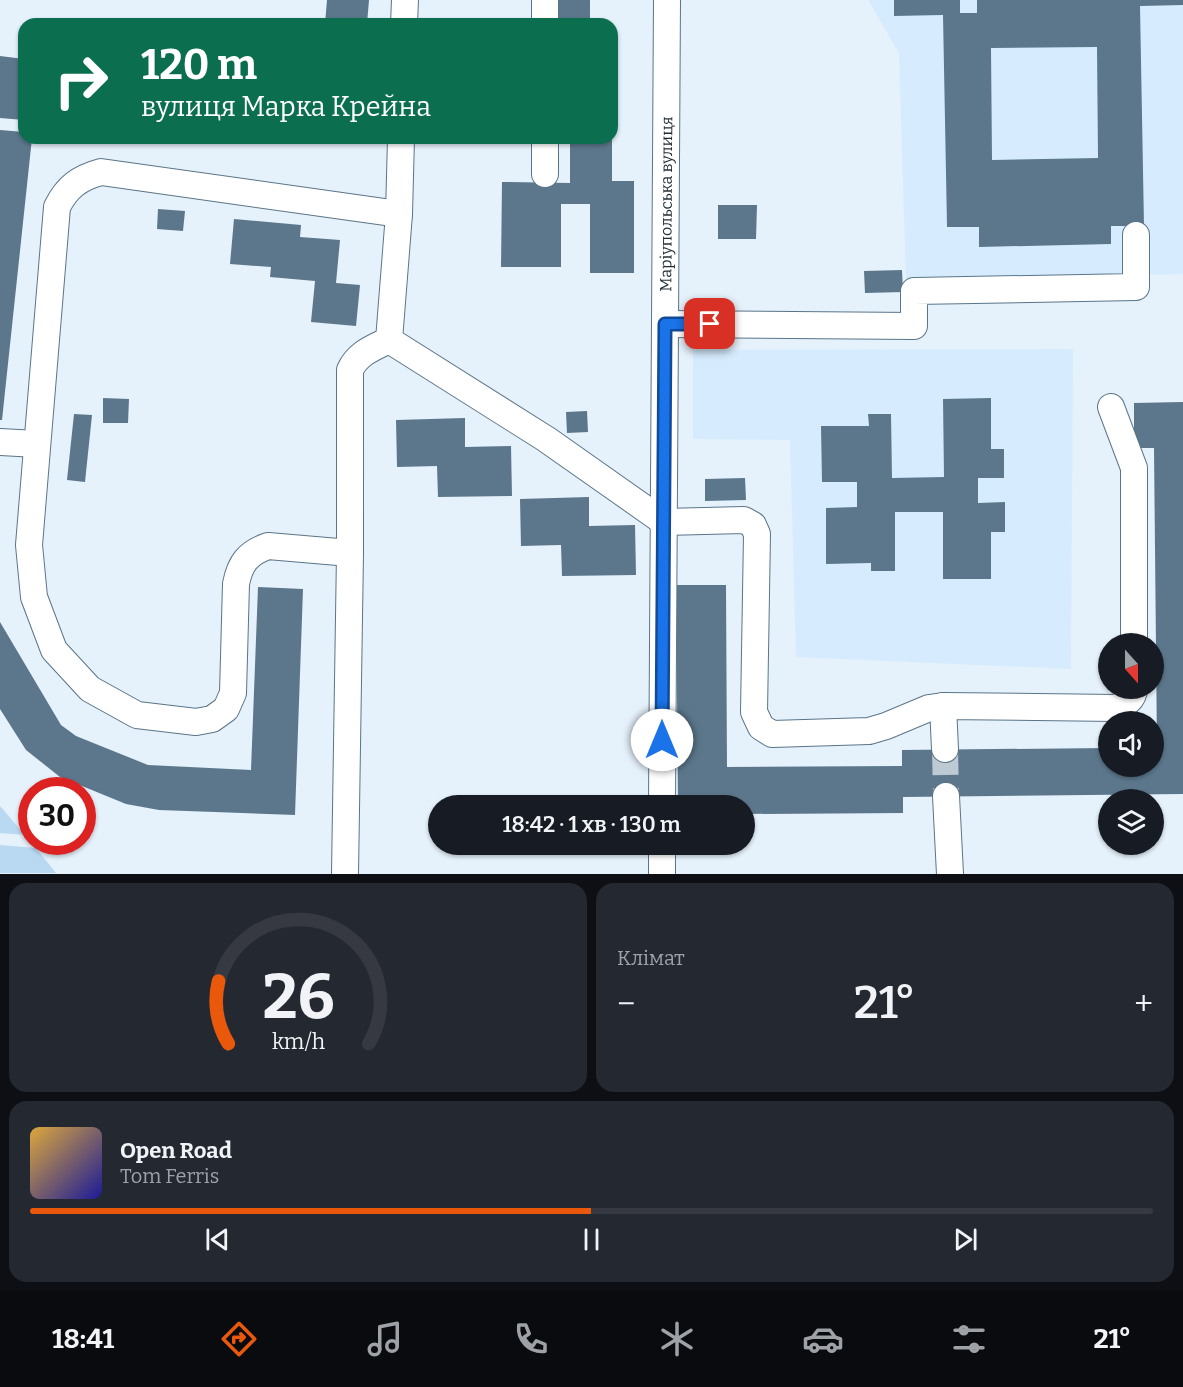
<!DOCTYPE html>
<html lang="uk">
<meta charset="utf-8">
<style>
body{margin:0;font-family:Bitter,serif;background:#242831;color:#f1f3f6;height:100vh;display:flex;flex-direction:column;font-size:22px;white-space:nowrap}
*{box-sizing:border-box;margin:0}
p{font-size:20px;color:#9ea1a6}
.icon{flex:none;width:33px;height:33px;fill:none;stroke:currentColor;stroke-width:2;stroke-linecap:round;stroke-linejoin:round}
.map{position:relative;height:874px;overflow:hidden}
.details{display:flex;flex-direction:column;gap:9px;padding:9px;background:#0d0f14;flex:1}
.details>*{flex:none}
.hud{position:absolute;left:18px;top:18px;width:600px;height:126px;border-radius:18px;box-shadow:0 2px 4px #0004;background:#0b6e4f;color:#fff;overflow:hidden}
.needle{width:39px;rotate:159deg}
.fabs{position:absolute;left:1098px;top:633px;display:grid;gap:12px}
.fabs a{display:grid;place-items:center;width:66px;height:66px;border-radius:50%;background:#171b24;box-shadow:0 2px 4px #0004;font-size:30px}
.speed{position:absolute;left:18px;top:777px;display:flex;gap:12px;font-size:30px;font-weight:700;text-align:center}
.speed>*{display:grid;place-content:center;width:78px;height:78px;border-radius:50%;background:#171b24;box-shadow:0 2px 4px #0004;line-height:1}
.speed .limit{border:9px solid #d22;background:#fff;color:#111}
.pin{position:absolute;display:grid;place-items:center;width:51px;height:51px;color:#fff;margin:-26px;border-radius:12px;box-shadow:0 3px 9px #0006}
.me{position:absolute;width:66px;margin:-33px;rotate:0deg;stroke-linejoin:round;filter:drop-shadow(0 0 4px #0008)}
.turn{display:flex;align-items:center;gap:21px;height:126px;padding:0 24px;font-size:27px}
.turn .icon{width:78px;height:78px;stroke-width:2.5}
.turn b{display:block;font-size:42px;line-height:51px}
.big{font-size:45px;font-weight:600;line-height:1.1}
.details .widget{flex:1;display:flex;flex-direction:column;justify-content:center;gap:9px;min-width:0;padding:0 21px;border-radius:18px;background:#242831}
.details .dial{align-items:center;gap:0}
.dial svg{height:156px;overflow:visible;fill:none;stroke:#363941;stroke-width:7;stroke-linecap:round;text-anchor:middle}
.dial text{fill:#f1f3f6;stroke:none}
.song{display:flex;align-items:center;gap:18px}
.cover{width:72px;height:72px;border-radius:9px;background:linear-gradient(135deg,hsl(40 70% 55%),hsl(240 70% 35%))}
.played{height:6px;border-radius:3px;background:linear-gradient(90deg,#ea580c 50%,#363941 50%)}
.keys{display:flex;justify-content:space-around;direction:ltr}
.heat{display:flex;justify-content:space-between;align-items:center;font-size:33px;direction:ltr}
.details .tiles{flex:1;display:grid;gap:9px;grid-template-columns:1fr 1fr}
.widget:last-child{grid-column:span 2}
.trip{position:absolute;left:428px;top:795px;width:327px;height:60px;border-radius:30px;background:#171b24;box-shadow:0 2px 4px #0004;font-weight:600;line-height:60px;text-align:center}
.dock{display:flex;height:96px;justify-content:space-around;align-items:center;background:#090b0e;color:#9ea1a6}
.dock .icon{width:42px;height:42px}
.dock .on{color:#ea580c}
.dock b{font-size:27px;color:#f1f3f6}
.map>svg:first-child{display:block}
.built{fill:#d6ecfe}
.green{fill:#b9d9f3}
.building{fill:#5c778c;fill-rule:evenodd}
.lines{fill:none;stroke-linecap:round;stroke-linejoin:round}
.minor-tunnel{stroke:#bdc9d3;stroke-width:26;stroke-dasharray:26 13;stroke-linecap:butt}
.minor-casing{stroke:#5a7589;stroke-width:28}
.minor{stroke:#fff;stroke-width:26}
.route-casing{stroke:#114b97;stroke-width:15}
.route{stroke:#1a73e8;stroke-width:10}
.labels{text-anchor:middle;stroke-width:4.5;stroke-linejoin:round;paint-order:stroke}
.street-label{font-size:16px;fill:#1e2932;stroke:#fff}
</style>
<div class="map">
<svg width="1183" height="874" viewBox="0 0 1183 874">
<rect width="100%" height="100%" fill="#e5f1fb"/>
<!-- built -->
<g class="built">
<path d="M868,0H1183V274L906,281L899,53Z"/>
<path d="M1073,349L1071,669L796,657L790,440L693,439V350Z"/>
</g>
<!-- green -->
<g class="green">
<path d="M0,806L25,835L0,833Z"/>
<path d="M0,845L36,848L56,873H0Z"/>
</g>
<!-- building -->
<g class="building">
<path d="M327,0H369L367,24H325Z"/>
<rect x="548" y="0" width="42" height="24"/>
<path d="M894,0H960V13H977V0H1183V5L1140,6L1144,226H1111V244L979,247V227H947L943,15L894,16ZM1097,47L1098,158L992,160L991,48Z"/>
<path d="M77,20L105,22V24H77Z"/>
<path d="M0,56L24,59V120L0,118Z"/>
<path d="M0,130L24,132V138H32L2,420H0Z"/>
<path d="M570,138H612V181H634V273H590V204H561V267H501L502,182L570,183Z"/>
<path d="M718,205H757L756,239H718Z"/>
<path d="M158,209L185,211L183,231L157,229Z"/>
<path d="M234,219L301,225L300,237L340,240L336,283L360,285L356,326L311,322L315,281L270,277L271,267L230,264Z"/>
<path d="M902,270L903,292L865,293L864,271Z"/>
<path d="M103,398L129,399L128,423H103Z"/>
<path d="M991,398V449H1004V478H978V503L1005,502V532H991V579H943V512H895V571H871V563L826,564V508L857,507V482H822L821,426H869L868,414H891L892,478L944,477L943,399Z"/>
<path d="M1183,402V794L903,797V813L744,814V806H678L676,585H726L727,767L902,766V750L1108,748V766H1154V748H1157L1154,448H1134V403Z"/>
<path d="M587,411L588,432L567,433L566,412Z"/>
<path d="M74,414L92,415L85,482L67,480Z"/>
<path d="M465,418V447L511,446L512,496L438,497L437,466L397,467L396,420Z"/>
<path d="M745,478L746,500L705,501V479Z"/>
<path d="M589,497V526L635,525L636,575L562,576L561,545L521,546L520,499Z"/>
<path d="M258,587L303,589L295,815L159,810L126,804L60,777L26,750L0,709V622L61,725L76,736L148,765L251,770Z"/>
</g>
<g class="lines">
<!-- minor-tunnel -->
<path class="minor-tunnel" d="M945,749L946,796"/>
<defs>
<g id="minor">
<path d="M545,0V24"/>
<path d="M404,24L405,0"/>
<path d="M545,138V174"/>
<path d="M665,324L914,326V291L1136,287V235"/>
<path d="M389,340L546,439L664,522L744,520L753,525L757,534L754,712L761,727L772,734L869,731L886,726L929,708L943,706L1116,708C1125,704 1134,700 1134,688"/>
<path d="M1111,407L1134,468V644"/>
<path d="M0,442L37,444"/>
<path d="M350,553L268,546C248,553 240,563 236,584L233,693L226,709L212,719L196,722L137,715L90,689L54,650L34,597L29,545L57,207C67,187 79,178 101,172L399,214"/>
<path d="M943,706L945,749"/>
<path d="M946,796L950,874"/>
<path id="s1" d="M662,806L667,0"/>
<path d="M345,874L350,553V370C358,353 373,348 389,340L399,214L401,138"/>
<path d="M662,874V844"/>
</g>
</defs>
<!-- minor casing -->
<use href="#minor" class="minor-casing"/>
<!-- minor -->
<use href="#minor" class="minor"/>
</g>
<g class="lines">
<defs>
<path id="route" d="M662,740L665,324H710"/>
</defs>
<!-- route casing -->
<use href="#route" class="route-casing"/>
<!-- route -->
<use href="#route" class="route"/>
</g>
<g class="labels">
<!-- street labels -->
<g class="street-label">
<text dy="6" stroke="none"><textPath href="#s1" startOffset="602">Маріупольська вулиця</textPath></text>
</g>
</g>
</svg>
<div class="fabs">
<a><svg class="needle" viewBox="-14 -14 28 28"><path d="M0-13l5 13h-10z" fill="#e53935"/><path d="M0 13l5-13h-10z" fill="#9ea1a6"/></svg></a>
<a><svg class="icon" aria-label="sound" viewBox="0 0 24 24"><path d="M4 9h4l5-4v14l-5-4H4zM17 9q2 3 0 6"/></svg></a>
<a><svg class="icon" aria-label="layers" viewBox="0 0 24 24"><path d="M12 4l9 5-9 5-9-5zM3 14l9 5 9-5"/></svg></a>
</div>
<div class="speed"><div class="limit">30</div></div>
<div class="pin" style="left:710px;top:324px;background:#d93025"><svg class="icon" aria-label="arrive" viewBox="0 0 24 24"><path d="M6 21V4h12l-3 4 3 4H6"/></svg></div>
<svg class="me" style="left:662px;top:740px" viewBox="-20 -20 40 40"><circle r="19" fill="#fff"/><path d="M0-13L10 11 0 6-10 11z" fill="#1a73e8"/></svg>
<div class="trip">18:42 · 1 хв · 130 m</div>
<div class="hud">
<div class="turn"><svg class="icon" aria-label="right" viewBox="0 0 24 24"><path d="M7 20v-9h11M14 6l5 5-5 5"/></svg><div><b>120 m</b>вулиця Марка Крейна</div></div>
</div>
</div>
<section class="details">
<div class="tiles">
<div class="widget dial"><svg viewBox="0 0 100 80">
<path d="M14 69A42 42 0 1 1 86 69"/>
<path d="M14 69A42 42 0 0 1 9 37" stroke="#ea580c"/>
<text x="50" y="56" font-size="32" font-weight="700">26</text>
<text x="50" y="72" font-size="11">km/h</text>
</svg></div>
<div class="widget"><p>Клімат</p>
<div class="heat"><a>−</a><b class="big">21°</b><a>+</a></div>
</div>
<div class="widget">
<div class="song"><i class="cover"></i><div><b>Open Road</b><p>Tom Ferris</p></div></div>
<div class="played"></div>
<div class="keys"><svg class="icon" aria-label="previous" viewBox="0 0 24 24"><path d="M18 5L8 12l10 7zM5 5v14"/></svg><svg class="icon" aria-label="pause" viewBox="0 0 24 24"><path d="M8 5v14M16 5v14"/></svg><svg class="icon" aria-label="next" viewBox="0 0 24 24"><path d="M6 5l10 7-10 7zM19 5v14"/></svg></div>
</div>
</div>
</section>
<nav class="dock">
<b>18:41</b>
<svg class="icon on" aria-label="directions" viewBox="0 0 24 24"><path d="M12 3l9 9-9 9-9-9zM9 14v-3h6M13 9l2 2-2 2"/></svg>
<svg class="icon" aria-label="music" viewBox="0 0 24 24"><path d="M9 18V5l10-2v13"/><circle cx="6" cy="18" r="3"/><circle cx="16" cy="16" r="3"/></svg>
<svg class="icon" aria-label="phone" viewBox="0 0 24 24"><path d="M5 4h4l2 5-3 2q2 4 5 5l2-3 5 2v4C11 20 4 13 5 4z"/></svg>
<svg class="icon" aria-label="climate" viewBox="0 0 24 24"><path d="M12 3v18M4 7l16 10M4 17L20 7"/></svg>
<svg class="icon" aria-label="car" viewBox="0 0 24 24"><path d="M5 17H2v-5l4-1 3-4h7l3 4 3 1v5h-3M9 17h6M6 11h13"/><circle cx="7" cy="17" r="2"/><circle cx="17" cy="17" r="2"/></svg>
<svg class="icon" aria-label="filters" viewBox="0 0 24 24"><path d="M4 7h16M4 17h16"/><circle cx="9" cy="7" r="2"/><circle cx="15" cy="17" r="2"/></svg>
<b>21°</b>
</nav>
